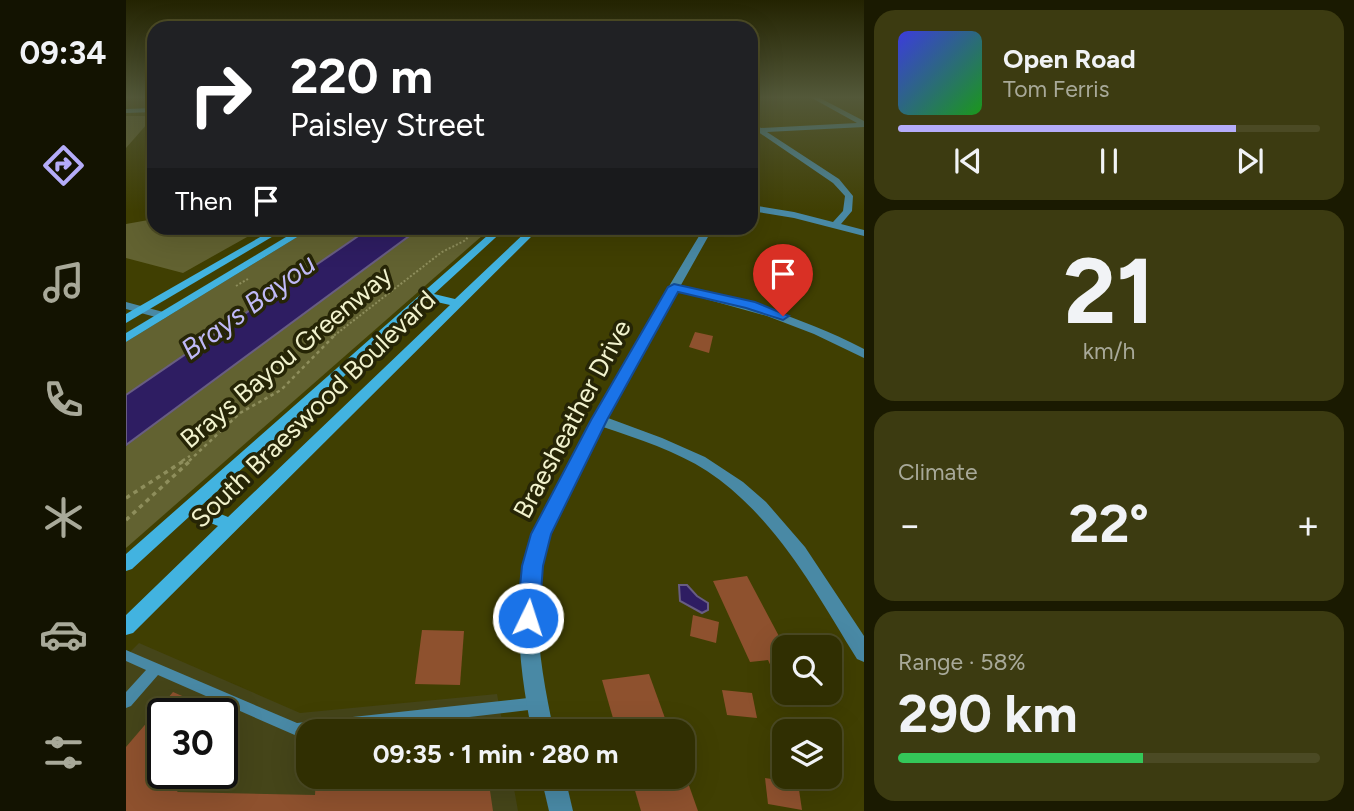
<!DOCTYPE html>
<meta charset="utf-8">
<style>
body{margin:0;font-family:Figtree,sans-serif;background:#3c3b11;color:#f1f3f6;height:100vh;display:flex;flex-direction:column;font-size:26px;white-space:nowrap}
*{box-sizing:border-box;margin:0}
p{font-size:23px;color:#a8a999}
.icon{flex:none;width:38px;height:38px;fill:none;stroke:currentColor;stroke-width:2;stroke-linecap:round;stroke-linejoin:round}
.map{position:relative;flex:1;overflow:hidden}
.details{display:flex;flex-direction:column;gap:10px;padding:10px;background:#1a1a01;width:490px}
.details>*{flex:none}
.banner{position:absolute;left:21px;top:21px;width:611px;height:214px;border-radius:21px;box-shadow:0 7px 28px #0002,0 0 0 2px #4b4a24;background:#202124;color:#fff;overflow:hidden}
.controls{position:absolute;left:646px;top:635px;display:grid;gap:14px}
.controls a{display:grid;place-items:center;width:70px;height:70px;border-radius:14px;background:#302f02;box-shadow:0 7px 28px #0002,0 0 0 2px #4b4a24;font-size:35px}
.speed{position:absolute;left:21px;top:698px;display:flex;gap:14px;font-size:35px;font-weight:700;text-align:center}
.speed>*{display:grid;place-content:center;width:91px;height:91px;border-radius:50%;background:#302f02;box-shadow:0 7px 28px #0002,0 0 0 2px #4b4a24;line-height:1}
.speed .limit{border:4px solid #111;border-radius:10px;background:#fff;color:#111}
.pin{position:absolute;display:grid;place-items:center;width:60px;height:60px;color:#fff;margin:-72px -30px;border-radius:50% 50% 50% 0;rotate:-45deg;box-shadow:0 0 7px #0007}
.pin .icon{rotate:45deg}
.me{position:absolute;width:77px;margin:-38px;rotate:4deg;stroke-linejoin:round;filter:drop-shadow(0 0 5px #0008)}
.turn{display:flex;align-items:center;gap:24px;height:147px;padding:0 28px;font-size:32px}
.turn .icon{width:91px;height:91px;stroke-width:2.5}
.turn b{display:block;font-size:49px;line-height:60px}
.then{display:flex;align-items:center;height:66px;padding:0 28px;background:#0003;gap:14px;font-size:26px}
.big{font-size:52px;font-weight:700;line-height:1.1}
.details .tile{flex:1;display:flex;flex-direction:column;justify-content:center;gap:10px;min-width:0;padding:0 24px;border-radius:21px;background:#3c3b11}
.details .dial{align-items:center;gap:0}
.dial b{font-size:91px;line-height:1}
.song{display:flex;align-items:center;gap:21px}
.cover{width:84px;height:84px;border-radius:10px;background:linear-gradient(135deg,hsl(240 70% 55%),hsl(120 70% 35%))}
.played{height:7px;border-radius:4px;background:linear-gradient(90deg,#b4acf9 80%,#4b4a24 80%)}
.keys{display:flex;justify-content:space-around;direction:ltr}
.heat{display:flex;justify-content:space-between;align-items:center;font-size:38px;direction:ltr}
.charge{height:10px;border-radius:5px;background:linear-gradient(90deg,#34c759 58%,#4b4a24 0)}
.trip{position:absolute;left:170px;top:719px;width:399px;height:70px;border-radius:21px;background:#302f02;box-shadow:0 7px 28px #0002,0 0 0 2px #4b4a24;font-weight:700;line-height:70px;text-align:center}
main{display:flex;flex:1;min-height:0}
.tabs{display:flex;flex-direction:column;width:126px;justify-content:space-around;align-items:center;background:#131301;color:#a8a999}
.tabs .icon{width:49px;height:49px}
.tabs .current{color:#b4acf9}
.tabs b{font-size:32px;color:#f1f3f6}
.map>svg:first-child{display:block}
.built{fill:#454519;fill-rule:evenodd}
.green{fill:#626231}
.water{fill:#2e1d62;stroke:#685d82;stroke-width:2}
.building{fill:#8e512e}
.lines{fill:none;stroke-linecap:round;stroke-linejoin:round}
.path-far2{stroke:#8e8e5c;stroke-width:2;stroke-dasharray:2 2;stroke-linecap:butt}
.path-far1{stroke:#8e8e5c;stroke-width:2.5;stroke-dasharray:3.5 3.5;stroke-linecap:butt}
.path{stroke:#8e8e5c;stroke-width:3.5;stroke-dasharray:4.5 4.5;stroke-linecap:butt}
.service{fill:#4989a5;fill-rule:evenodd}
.minor{fill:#4989a5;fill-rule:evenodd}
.secondary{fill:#42b3e0;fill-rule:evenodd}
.route{fill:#1a73e8;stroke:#114b97;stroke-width:2}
.labels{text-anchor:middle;stroke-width:7;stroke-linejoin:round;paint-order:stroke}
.street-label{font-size:26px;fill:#f1f2cd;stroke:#262506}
.water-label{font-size:28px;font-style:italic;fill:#bfb9f7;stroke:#262506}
</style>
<main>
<nav class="tabs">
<b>09:34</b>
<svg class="icon current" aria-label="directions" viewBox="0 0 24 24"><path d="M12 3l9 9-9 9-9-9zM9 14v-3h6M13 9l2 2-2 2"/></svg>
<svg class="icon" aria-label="music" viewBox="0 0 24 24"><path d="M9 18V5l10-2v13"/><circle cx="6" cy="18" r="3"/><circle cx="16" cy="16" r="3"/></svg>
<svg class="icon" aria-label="phone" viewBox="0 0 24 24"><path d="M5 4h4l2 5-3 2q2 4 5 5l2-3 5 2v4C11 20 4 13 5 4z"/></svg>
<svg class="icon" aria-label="climate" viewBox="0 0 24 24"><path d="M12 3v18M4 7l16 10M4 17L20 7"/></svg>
<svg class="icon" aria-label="car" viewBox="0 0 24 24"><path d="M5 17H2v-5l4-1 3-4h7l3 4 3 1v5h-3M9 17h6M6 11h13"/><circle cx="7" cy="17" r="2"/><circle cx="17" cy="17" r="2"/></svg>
<svg class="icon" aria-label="filters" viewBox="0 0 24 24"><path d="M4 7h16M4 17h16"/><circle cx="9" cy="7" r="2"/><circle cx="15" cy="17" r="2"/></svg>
</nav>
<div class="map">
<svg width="738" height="811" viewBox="0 0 738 811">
<rect width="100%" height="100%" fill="#403f02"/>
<!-- built -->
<path class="built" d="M13,643L174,713L371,694L378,731L182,732V777H386L392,811H0V656ZM37,714H96V774H37Z"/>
<!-- green -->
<g class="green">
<path d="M0,116H28L0,148Z"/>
<path d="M28,219V228H137L57,273L0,258V224Z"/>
<path d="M186,228H365L0,548V342Z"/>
</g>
<!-- water -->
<g class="water">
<path d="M244,228H294L0,445V395Z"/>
<path d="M553,585H561L571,596L582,603V610L576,613L554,601Z"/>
</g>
<!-- building -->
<g class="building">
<path d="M569,332L587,336L583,353L563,347Z"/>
<path d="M621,576L655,640H658V695L642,660L624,662L587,581Z"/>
<path d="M567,615L593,622L590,643L564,636Z"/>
<path d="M296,630L338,631L334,685L289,684Z"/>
<path d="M523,674L544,732H491L476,680Z"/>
<path d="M596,690L626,693L631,718L601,715Z"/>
<path d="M47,692L98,714H37V774H64L51,792L189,795L190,777H362L367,811H0V747Z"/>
<path d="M505,777H560L572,811H515Z"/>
<path d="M639,778L672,783L676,810L642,804Z"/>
</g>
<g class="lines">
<!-- path-far2 -->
<g class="path-far2">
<path d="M191,233L203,228"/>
<path d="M110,286L122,279"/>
<path d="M205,338L316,252L340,240L347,228"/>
</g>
<!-- path-far1 -->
<g class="path-far1">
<path d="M56,461L64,456"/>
<path d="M63,461L114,413L155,390L208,336"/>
</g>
<!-- path -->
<g class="path">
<path d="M0,498L59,460"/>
<path d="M0,520L65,460"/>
</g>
<!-- service -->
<path class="service" d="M0,650L171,723L411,697L416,699L418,703L416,707L411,709L215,732H182V735L171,736L32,675L5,706L0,708V692L20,670L0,661Z"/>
<!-- minor -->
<g class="minor">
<path d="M684,97H692L738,121V127L641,132L713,179L727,196L726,211L715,224L738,230V236L668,218L625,211V205L668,212L707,222L717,211L719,196L707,183L625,127V122L635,128L731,123Z"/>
<path d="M28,108V112L0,113V109Z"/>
<path d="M578,228H587L555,285C618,300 680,319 738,349V358L688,334L641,316L551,291L482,418L536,438L579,457L617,482L640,502L679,547L738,636V662L731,659C689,591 649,516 581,471C550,451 513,439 477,427C456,467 429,509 418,554C404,612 416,675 428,732H406C395,678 388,622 397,568C404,528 428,493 446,457C488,380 532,303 578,228Z"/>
<path d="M0,302L41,313L43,315L37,319L0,309Z"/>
<path d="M415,777H439L447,811H423Z"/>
</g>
<!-- secondary -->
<g class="secondary">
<path d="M150,228H161L0,323V314Z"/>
<path d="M175,228H186L0,342V333Z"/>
<path d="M370,228H380L308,294L329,299L404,228H414L7,633L0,635V615L92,526L65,515L6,569L0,571V554ZM302,300L324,305L102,517L75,506Z"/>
</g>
</g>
<!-- sky -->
<linearGradient id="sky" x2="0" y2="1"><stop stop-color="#232301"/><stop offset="0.46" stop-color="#535839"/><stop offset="1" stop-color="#535839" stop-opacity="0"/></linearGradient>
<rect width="738" height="211" fill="url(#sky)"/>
<!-- route -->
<path class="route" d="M548,284L629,302L663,316L657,320L620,308L552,292L481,420L425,534L417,566L413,618L410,624L402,627L395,624L391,618L396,566L405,534L465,420L542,287Z"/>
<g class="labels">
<!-- street labels -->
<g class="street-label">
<text transform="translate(160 357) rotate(-40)" y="9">Brays Bayou Greenway</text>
<text transform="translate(187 409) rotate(-44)" y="9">South Braeswood Boulevard</text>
<text transform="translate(446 419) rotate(-62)" y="9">Braesheather Drive</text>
</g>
<!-- water labels -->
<g class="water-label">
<text transform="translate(122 306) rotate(-36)" y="10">Brays Bayou</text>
</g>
</g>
</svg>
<div class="controls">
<a><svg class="icon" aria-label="search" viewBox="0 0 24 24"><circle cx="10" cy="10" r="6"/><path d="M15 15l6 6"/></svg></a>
<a><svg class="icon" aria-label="layers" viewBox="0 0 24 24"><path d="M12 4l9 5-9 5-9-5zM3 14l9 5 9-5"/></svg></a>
</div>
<div class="speed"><div class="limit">30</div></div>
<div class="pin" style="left:657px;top:316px;background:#d93025"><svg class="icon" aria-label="arrive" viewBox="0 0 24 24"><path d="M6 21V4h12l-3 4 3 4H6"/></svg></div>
<svg class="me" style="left:402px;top:618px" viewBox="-20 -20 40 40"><circle r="17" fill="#1a73e8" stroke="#fff" stroke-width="3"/><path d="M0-11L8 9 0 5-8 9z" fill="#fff"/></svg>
<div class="trip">09:35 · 1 min · 280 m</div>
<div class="banner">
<div class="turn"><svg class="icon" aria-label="right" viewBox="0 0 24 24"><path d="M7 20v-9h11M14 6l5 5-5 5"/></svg><div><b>220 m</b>Paisley Street</div></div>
<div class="then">Then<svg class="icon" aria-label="arrive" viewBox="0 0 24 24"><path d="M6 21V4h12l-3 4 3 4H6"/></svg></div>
</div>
</div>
<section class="details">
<div class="tile">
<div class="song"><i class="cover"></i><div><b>Open Road</b><p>Tom Ferris</p></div></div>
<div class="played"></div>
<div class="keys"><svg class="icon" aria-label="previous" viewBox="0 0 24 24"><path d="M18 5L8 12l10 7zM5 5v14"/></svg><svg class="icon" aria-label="pause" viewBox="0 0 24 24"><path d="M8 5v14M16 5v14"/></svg><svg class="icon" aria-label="next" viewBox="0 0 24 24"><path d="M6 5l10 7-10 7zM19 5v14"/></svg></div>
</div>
<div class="tile dial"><b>21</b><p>km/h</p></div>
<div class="tile"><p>Climate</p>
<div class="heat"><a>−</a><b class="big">22°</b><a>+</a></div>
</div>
<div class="tile"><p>Range · 58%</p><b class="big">290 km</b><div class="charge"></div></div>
</section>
</main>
